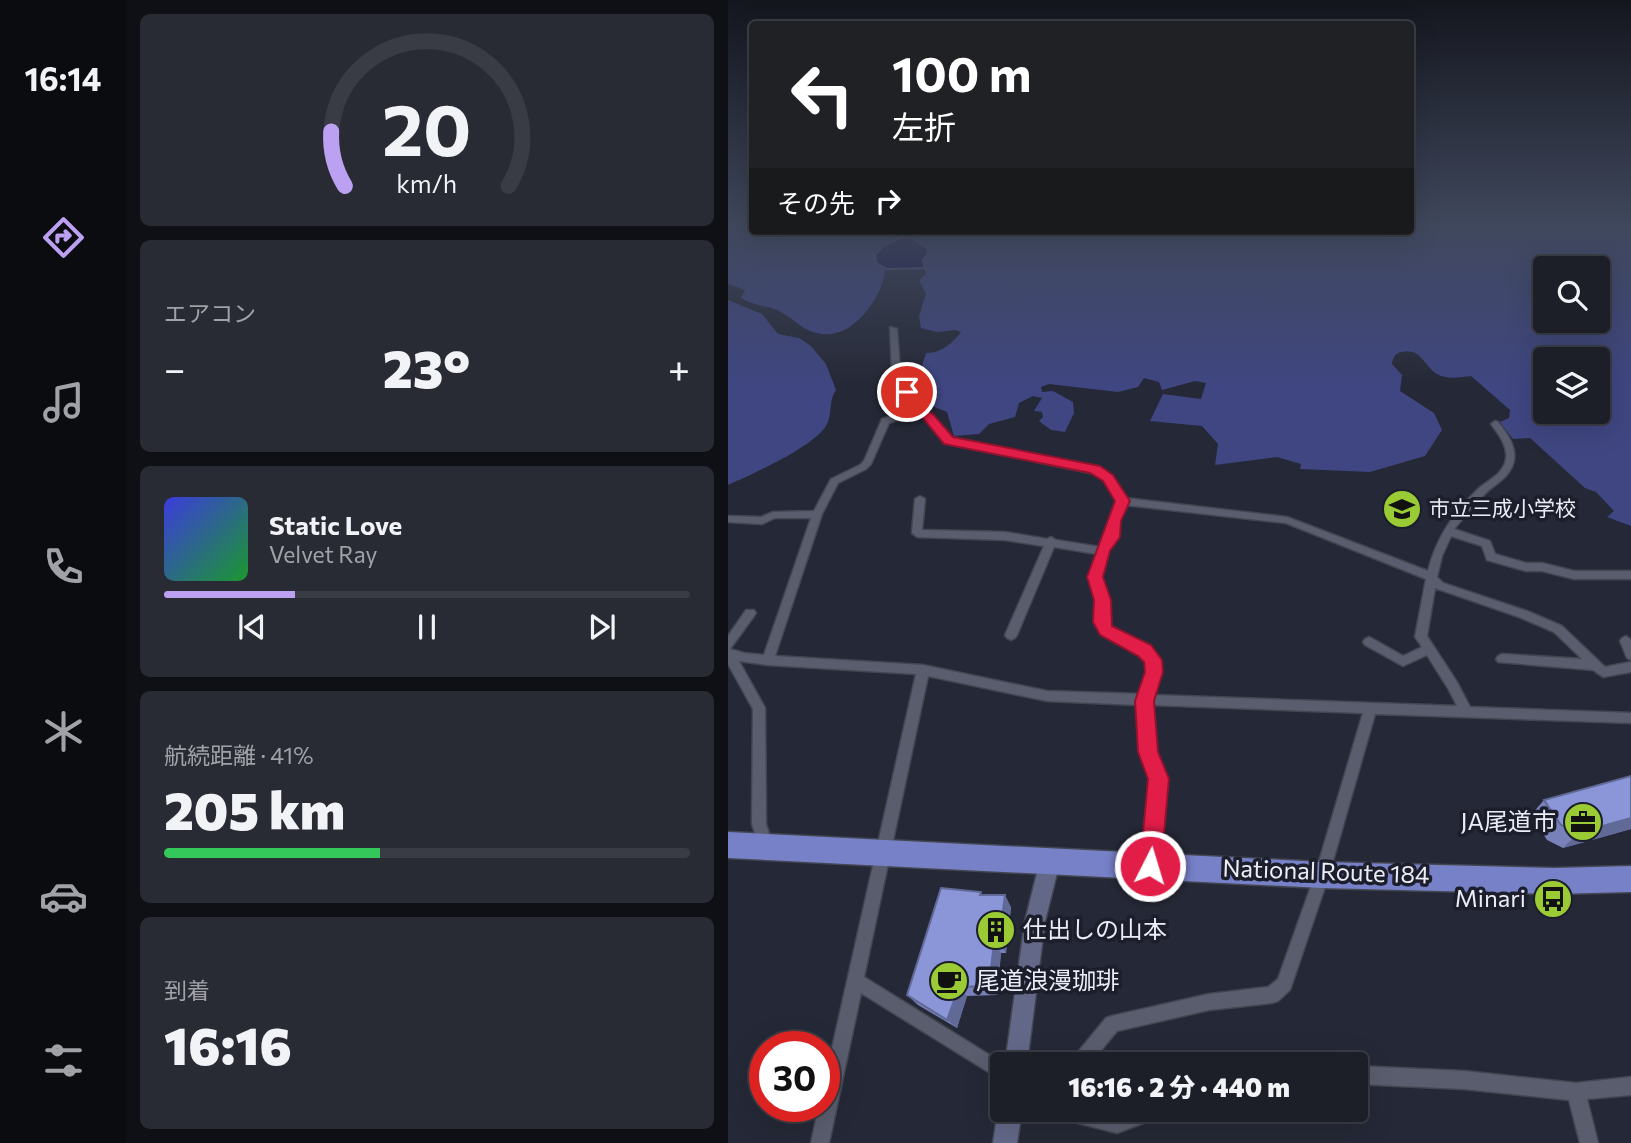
<!DOCTYPE html>
<html lang="ja">
<meta charset="utf-8">
<style>
body{margin:0;font-family:Commissioner,"Noto Sans JP",sans-serif;background:#292b34;color:#f1f3f6;height:100vh;display:flex;flex-direction:column;font-size:26px;white-space:nowrap}
*{box-sizing:border-box;margin:0}
p{font-size:23px;color:#a0a2a8}
.icon{flex:none;width:38px;height:38px;fill:none;stroke:currentColor;stroke-width:2;stroke-linecap:round;stroke-linejoin:round}
.map{position:relative;flex:1;overflow:hidden}
.sheet{display:flex;flex-direction:column;gap:14px;padding:14px;background:#0f1016;width:602px}
.sheet>*{flex:none}
.banner{position:absolute;left:21px;top:21px;width:665px;height:214px;border-radius:7px;box-shadow:0 7px 28px #0002,0 0 0 2px #3a3c45;background:#202124;color:#fff;overflow:hidden}
.fabs{position:absolute;left:805px;top:256px;display:grid;gap:14px}
.fabs a{display:grid;place-items:center;width:77px;height:77px;border-radius:7px;background:#1c1e28;box-shadow:0 7px 28px #0002,0 0 0 2px #3a3c45;font-size:35px}
.speed{position:absolute;left:21px;top:1031px;display:flex;gap:14px;font-size:35px;font-weight:700;text-align:center}
.speed>*{display:grid;place-content:center;width:91px;height:91px;border-radius:50%;background:#1c1e28;box-shadow:0 7px 28px #0002,0 0 0 2px #3a3c45;line-height:1}
.speed .limit{border:10px solid #d22;background:#fff;color:#111}
.pin{position:absolute;display:grid;place-items:center;width:60px;height:60px;color:#fff;margin:-30px;border:4px solid #fff;border-radius:50%;box-shadow:0 2px 7px #0007}
.me{position:absolute;width:77px;margin:-38px;rotate:5deg;stroke-linejoin:round;filter:drop-shadow(0 0 5px #0008)}
.turn{display:flex;align-items:center;gap:24px;height:147px;padding:0 28px;font-size:32px}
.turn .icon{width:91px;height:91px;stroke-width:2.5}
.turn b{display:block;font-size:49px;line-height:60px}
.then{display:flex;align-items:center;height:66px;padding:0 28px;background:#0003;gap:14px;font-size:26px}
.big{font-size:52px;font-weight:800;line-height:1.1}
.sheet .widget{flex:1;display:flex;flex-direction:column;justify-content:center;gap:10px;min-width:0;padding:0 24px;border-radius:10px;background:#292b34}
.sheet .dial{align-items:center;gap:0}
.dial svg{height:182px;overflow:visible;fill:none;stroke:#3a3c45;stroke-width:7;stroke-linecap:round;text-anchor:middle}
.dial text{fill:#f1f3f6;stroke:none}
.song{display:flex;align-items:center;gap:21px}
.cover{width:84px;height:84px;border-radius:10px;background:linear-gradient(135deg,hsl(240 70% 55%),hsl(130 70% 35%))}
.played{height:7px;border-radius:4px;background:linear-gradient(90deg,#bca0f2 25%,#3a3c45 25%)}
.keys{display:flex;justify-content:space-around;direction:ltr}
.heat{display:flex;justify-content:space-between;align-items:center;font-size:38px;direction:ltr}
.charge{height:10px;border-radius:5px;background:linear-gradient(90deg,#34c759 41%,#3a3c45 0)}
.trip{position:absolute;left:262px;top:1052px;width:378px;height:70px;border-radius:7px;background:#1c1e28;box-shadow:0 7px 28px #0002,0 0 0 2px #3a3c45;font-weight:800;line-height:70px;text-align:center}
main{display:flex;flex:1;min-height:0}
.tabs{display:flex;flex-direction:column;width:126px;justify-content:space-around;align-items:center;background:#0b0c10;color:#a0a2a8}
.tabs .icon{width:49px;height:49px}
.tabs .current{color:#bca0f2}
.tabs b{font-size:32px;color:#f1f3f6}
.map>svg:first-child{display:block}
.green{fill:#3f4681;fill-rule:evenodd}
.water{fill:#0f0b43;stroke:#514f79;stroke-width:2}
.lines{fill:none;stroke-linecap:round;stroke-linejoin:round}
.street-casing{stroke:#434651;stroke-width:3}
.secondary-casing{stroke:#434651;stroke-width:3}
.highway-casing{stroke:#434651;stroke-width:3}
.street{fill:#5a5d6e;fill-rule:evenodd}
.secondary{fill:#636889;fill-rule:evenodd}
.highway{fill:#7781c8;fill-rule:evenodd}
.wall{fill:#7881ba}
.shaded-wall{fill:#616997}
.building{fill:#8b96d8;stroke:#616997;stroke-width:2}
.route{fill:#e11d48;stroke:#92132f;stroke-width:2}
.labels{text-anchor:middle;stroke-width:7;stroke-linejoin:round;paint-order:stroke}
.poi-label{font-size:21px;fill:#ebedf6;stroke:#1c1e2c;text-anchor:start}
.near-poi-label{font-size:24px;fill:#ebedf6;stroke:#1c1e2c;text-anchor:end}
.near-street-label{font-size:24px;fill:#ebedf6;stroke:#1c1e2c}
</style>
<main>
<nav class="tabs">
<b>16:14</b>
<svg class="icon current" aria-label="directions" viewBox="0 0 24 24"><path d="M12 3l9 9-9 9-9-9zM9 14v-3h6M13 9l2 2-2 2"/></svg>
<svg class="icon" aria-label="music" viewBox="0 0 24 24"><path d="M9 18V5l10-2v13"/><circle cx="6" cy="18" r="3"/><circle cx="16" cy="16" r="3"/></svg>
<svg class="icon" aria-label="phone" viewBox="0 0 24 24"><path d="M5 4h4l2 5-3 2q2 4 5 5l2-3 5 2v4C11 20 4 13 5 4z"/></svg>
<svg class="icon" aria-label="climate" viewBox="0 0 24 24"><path d="M12 3v18M4 7l16 10M4 17L20 7"/></svg>
<svg class="icon" aria-label="car" viewBox="0 0 24 24"><path d="M5 17H2v-5l4-1 3-4h7l3 4 3 1v5h-3M9 17h6M6 11h13"/><circle cx="7" cy="17" r="2"/><circle cx="17" cy="17" r="2"/></svg>
<svg class="icon" aria-label="filters" viewBox="0 0 24 24"><path d="M4 7h16M4 17h16"/><circle cx="9" cy="7" r="2"/><circle cx="15" cy="17" r="2"/></svg>
</nav>
<section class="sheet">
<div class="widget dial"><svg viewBox="0 0 100 80">
<path d="M14 69A42 42 0 1 1 86 69"/>
<path d="M14 69A42 42 0 0 1 8 45" stroke="#bca0f2"/>
<text x="50" y="56" font-size="32" font-weight="700">20</text>
<text x="50" y="72" font-size="11">km/h</text>
</svg></div>
<div class="widget"><p>エアコン</p>
<div class="heat"><a>−</a><b class="big">23°</b><a>+</a></div>
</div>
<div class="widget">
<div class="song"><i class="cover"></i><div><b>Static Love</b><p>Velvet Ray</p></div></div>
<div class="played"></div>
<div class="keys"><svg class="icon" aria-label="previous" viewBox="0 0 24 24"><path d="M18 5L8 12l10 7zM5 5v14"/></svg><svg class="icon" aria-label="pause" viewBox="0 0 24 24"><path d="M8 5v14M16 5v14"/></svg><svg class="icon" aria-label="next" viewBox="0 0 24 24"><path d="M6 5l10 7-10 7zM19 5v14"/></svg></div>
</div>
<div class="widget"><p>航続距離 · 41%</p><b class="big">205 km</b><div class="charge"></div></div>
<div class="widget"><p>到着</p><b class="big">16:16</b></div>
</section>
<div class="map">
<svg width="903" height="1143" viewBox="0 0 903 1143">
<rect width="100%" height="100%" fill="#252836"/>
<!-- green -->
<g class="green">
<path d="M0,226H24V231H160L164,242L155,246L148,263L157,268C157,280 149,298 141,308C125,329 103,343 76,328C67,322 58,314 49,310C36,305 24,305 13,298L17,290L0,284Z"/>
<path d="M683,226H903V526L879,517L886,511L868,492L857,488L802,438L785,439L772,422L781,418L782,410L743,376C733,377 719,380 709,374C696,366 693,347 673,352C666,354 665,358 664,364L674,375L672,391L706,413L714,430L697,456L642,472L572,469L573,464L549,457L487,465L490,444L474,426L422,421L435,394L473,399L478,383L467,381L434,390L431,382L416,378L410,387L390,392L321,384L313,387L314,392L325,391L345,402L346,413L337,432L323,430L311,421L315,417L314,412L306,411L314,398L305,396L291,403L287,417L261,424L251,434L226,436L219,412L204,406H193L188,385L198,353C211,354 225,343 233,332L228,330L209,332L193,328L191,316L198,294L191,280L198,274L195,260L199,248L176,231H682ZM817,268H870V320H817ZM817,359H870V411H817Z"/>
<path d="M0,300L34,314L50,334L71,338L83,346L98,364L108,390C100,401 105,414 98,426C85,447 23,475 0,485Z"/>
</g>
<!-- water -->
<path class="water" d="M179,235L199,248L200,254L195,260L197,268L159,269L148,263L147,255L155,246Z"/>
<g class="lines">
<defs>
<g id="street">
<path d="M162,327L169,329L172,370L190,407V410L202,414L224,439L378,471L397,498L559,517L700,571C708,538 726,512 750,489C759,481 773,475 777,463C782,448 771,435 763,424L767,421L770,422C784,439 795,458 777,477C771,483 762,488 756,495C745,505 736,518 726,529L762,541L767,554L798,563H814L846,571H903V579H846L814,571H798L759,560L754,546L723,536L714,556L709,577L715,583L799,611L834,626L877,667L903,662V672L875,677L865,670L770,662L768,659L770,656L774,654L854,659L826,632L791,617L707,588L699,636L729,682L742,707L903,713V723L647,714L601,875L562,990L550,1001L544,1003L481,1010L389,1031L362,1064H343L345,1058L378,1018L384,1016L481,994L540,987L550,979L587,875L635,713L423,705L426,752L437,780L429,866L427,871L422,873L417,871L415,866L423,780L414,752L411,705L319,701L200,676L136,977L276,1064H275V1081L133,993L101,1143H83L91,1106H96V1084L188,674L40,665L11,661L37,708L38,824L45,846L43,851L38,853L33,851L24,824L25,709L0,664V636L18,610H26L28,613L26,616L2,649L16,653L36,655L83,518H47L34,524L0,522V516L33,517L45,512L86,511L103,479L132,465L136,461L154,419L181,410L182,407L164,370ZM185,414L196,418L218,443L372,475L389,501C383,517 381,534 372,547L328,540L323,537L319,539L277,532L194,530L197,499L192,496L187,499L184,533L189,537L277,540L316,546L277,635L279,638L283,640L287,638L289,635L326,547L369,554L362,577L369,600L367,622L374,633L412,654L419,662L420,672L413,694L319,691L195,665L47,656L94,514L110,483L138,469L143,464L161,423ZM397,505L558,523L698,579L687,637L694,647L675,656L645,639L641,637L637,639L635,642L637,645L675,666L699,655L721,690L729,706L425,695C427,688 430,680 432,673C435,648 400,637 382,627L379,621V600L372,577L380,551L389,537L391,521Z"/>
<path d="M898,636L903,640V660L899,658L892,641L894,638Z"/>
<path d="M628,1066L736,1071L848,1083L903,1077V1095L859,1099L870,1143H852L841,1100L736,1089L628,1084Z"/>
<path d="M325,1110H367L389,1115L405,1110H437L434,1116L389,1133L334,1119L328,1116Z"/>
</g>
<g id="secondary">
<path d="M322,851L329,854L332,861L317,921L299,1064H277L297,921L312,861L315,854Z"/>
<path d="M275,1101V1110H294L289,1143H265L270,1110Z"/>
</g>
<path id="highway" d="M0,832L594,862L826,868L903,866V892L826,894L594,888L0,858Z"/>
</defs>
<!-- street casing -->
<use href="#street" class="street-casing"/>
<!-- secondary casing -->
<use href="#secondary" class="secondary-casing"/>
<!-- highway casing -->
<use href="#highway" class="highway-casing"/>
<!-- street -->
<use href="#street" class="street"/>
<!-- secondary -->
<use href="#secondary" class="secondary"/>
<!-- highway -->
<use href="#highway" class="highway"/>
</g>
<!-- wall -->
<g class="wall">
<path d="M816,800L903,829L835,848L819,840L803,815Z"/>
<path d="M255,895L283,907L278,953H273L269,995L239,996L229,1028L190,1005L179,995Z"/>
</g>
<!-- shaded-wall -->
<g class="shaded-wall">
<path d="M903,818V829L835,848L850,833Z"/>
<path d="M277,895L283,907L278,953L271,942Z"/>
<path d="M266,942L273,953L269,995L261,986Z"/>
<path d="M231,987L239,996L229,1028L219,1020Z"/>
</g>
<!-- building -->
<g class="building">
<path d="M903,776V818L850,833L833,825L816,800Z"/>
<path d="M213,888L253,892L252,895H277L271,942H266L261,986L231,987L219,1020L179,995Z"/>
</g>
<!-- sky -->
<linearGradient id="sky" x2="0" y2="1"><stop stop-color="#14161e"/><stop offset="0.59" stop-color="#40485d"/><stop offset="1" stop-color="#40485d" stop-opacity="0"/></linearGradient>
<rect width="903" height="386" fill="url(#sky)"/>
<!-- route -->
<path class="route" d="M179,389L185,392L192,409L204,413L225,437L372,466L385,475L402,501L393,521L392,537L382,551L375,577L383,600L384,626L423,645L434,660L435,672L426,701L430,752L441,779L433,866L430,874L422,877L415,874L412,866L420,779L410,752L407,701L417,672L416,662L410,656L372,635L365,622L366,600L359,577L387,501L375,481L362,473L216,444L195,418L178,411L180,407L173,392Z"/>
<!-- icons -->
<defs>
<symbol id="school-disc" viewBox="-11 -11 22 22"><circle r="9.5" fill="#9acb35" stroke="#1c1e2c"/><path d="M0-5L7-2L0 1L-7-2ZM-4 1L0 2.5L4 1V4Q0 6-4 4Z" fill="#111"/></symbol>
<symbol id="office-disc" viewBox="-11 -11 22 22"><circle r="9.5" fill="#9acb35" stroke="#1c1e2c"/><path d="M-6-3h4V-5.5h4V-3h4V5H-6ZM-1-4.5V-3h2v-1.5ZM-6 0V1H6V0Z" fill="#111"/></symbol>
<symbol id="bus-disc" viewBox="-11 -11 22 22"><circle r="9.5" fill="#9acb35" stroke="#1c1e2c"/><path d="M-5-6H5V4H4V6H2V4H-2V6H-4V4H-5ZM-3.5-4V0h7V-4ZM-3.5 1.2v1.5H-2V1.2ZM2 1.2v1.5H3.5V1.2Z" fill="#111"/></symbol>
<symbol id="building-disc" viewBox="-11 -11 22 22"><circle r="9.5" fill="#9acb35" stroke="#1c1e2c"/><path d="M-4-6H4V6H1V3H-1V6H-4ZM-2.5-4.3h1.7v1.8h-1.7ZM.8-4.3h1.7v1.8H.8ZM-2.5-1h1.7V.8h-1.7ZM.8-1h1.7V.8H.8Z" fill="#111"/></symbol>
<symbol id="cafe-disc" viewBox="-11 -11 22 22"><circle r="9.5" fill="#9acb35" stroke="#1c1e2c"/><path d="M-5.5-4.5H6V0H3Q3 3.5 0 3.5H-2.5Q-5.5 3.5-5.5 0ZM3-3.2v2h1.7v-2ZM-6 4.5H4V6H-6Z" fill="#111"/></symbol>
</defs>
<g fill-rule="evenodd">
<use href="#school-disc" x="652" y="487" width="44" height="44"/>
<use href="#office-disc" x="833" y="800" width="44" height="44"/>
<use href="#bus-disc" x="803" y="877" width="44" height="44"/>
<use href="#building-disc" x="246" y="908" width="44" height="44"/>
<use href="#cafe-disc" x="199" y="959" width="44" height="44"/>
</g>
<g class="labels">
<!-- poi labels -->
<g class="poi-label">
<text x="701" y="516">市立三成小学校</text>
</g>
<!-- near-poi labels -->
<g class="near-poi-label">
<text x="828" y="830">JA尾道市</text>
<text x="798" y="907">Minari</text>
<text x="295" y="938" text-anchor="start">仕出しの山本</text>
<text x="248" y="989" text-anchor="start">尾道浪漫珈琲</text>
</g>
<!-- near-street labels -->
<g class="near-street-label">
<text transform="translate(598 872) rotate(2)" y="8">National Route 184</text>
</g>
</g>
</svg>
<div class="fabs">
<a><svg class="icon" aria-label="search" viewBox="0 0 24 24"><circle cx="10" cy="10" r="6"/><path d="M15 15l6 6"/></svg></a>
<a><svg class="icon" aria-label="layers" viewBox="0 0 24 24"><path d="M12 4l9 5-9 5-9-5zM3 14l9 5 9-5"/></svg></a>
</div>
<div class="speed"><div class="limit">30</div></div>
<div class="pin" style="left:179px;top:392px;background:#d93025"><svg class="icon" aria-label="arrive" viewBox="0 0 24 24"><path d="M6 21V4h12l-3 4 3 4H6"/></svg></div>
<svg class="me" style="left:422px;top:866px" viewBox="-20 -20 40 40"><circle r="17" fill="#e11d48" stroke="#fff" stroke-width="3"/><path d="M0-11L8 9 0 5-8 9z" fill="#fff"/></svg>
<div class="trip">16:16 · 2 分 · 440 m</div>
<div class="banner">
<div class="turn"><svg class="icon" aria-label="left" viewBox="0 0 24 24"><path d="M17 20v-9H6M10 6l-5 5 5 5"/></svg><div><b>100 m</b>左折</div></div>
<div class="then">その先<svg class="icon" aria-label="right" viewBox="0 0 24 24"><path d="M7 20v-9h11M14 6l5 5-5 5"/></svg></div>
</div>
</div>
</main>
